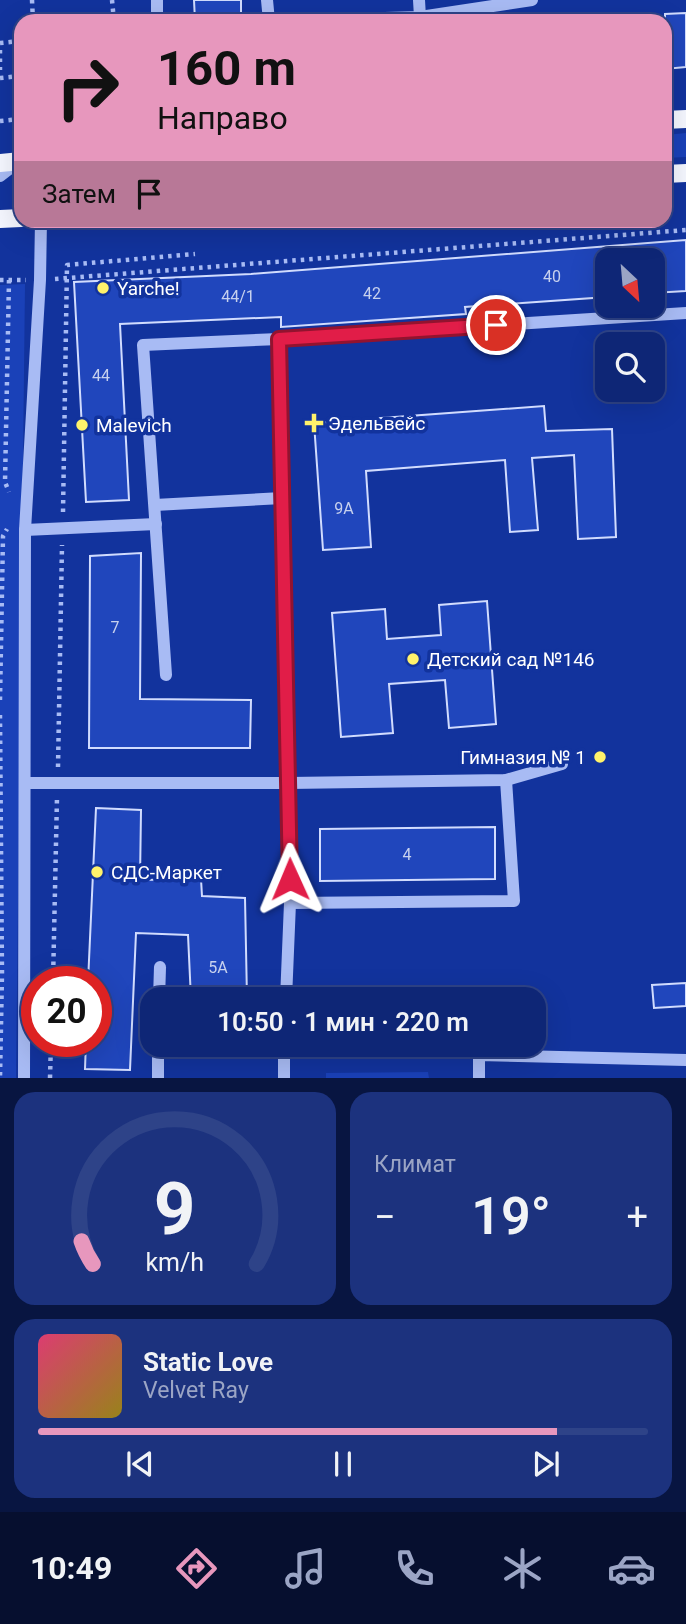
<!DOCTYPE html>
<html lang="ru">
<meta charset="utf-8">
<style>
body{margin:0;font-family:Roboto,sans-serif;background:#1c327e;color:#f1f3f6;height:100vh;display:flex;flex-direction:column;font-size:26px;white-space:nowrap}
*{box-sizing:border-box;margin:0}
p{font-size:23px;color:#9ba5c5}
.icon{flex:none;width:38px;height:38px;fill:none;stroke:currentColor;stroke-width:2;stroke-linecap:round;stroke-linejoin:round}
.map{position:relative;height:1078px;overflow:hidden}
.panel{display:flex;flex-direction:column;gap:14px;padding:14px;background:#081541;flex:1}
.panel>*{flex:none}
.banner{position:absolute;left:14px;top:14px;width:658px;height:214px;border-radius:21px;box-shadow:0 7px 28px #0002,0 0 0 2px #2e4388;background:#e797bd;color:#111;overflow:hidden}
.needle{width:46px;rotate:154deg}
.buttons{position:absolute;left:595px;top:248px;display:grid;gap:14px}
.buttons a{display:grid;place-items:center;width:70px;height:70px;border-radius:14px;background:#0e2676;box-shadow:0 7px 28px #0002,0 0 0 2px #2e4388;font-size:35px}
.speed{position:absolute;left:21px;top:966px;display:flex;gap:14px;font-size:35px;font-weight:700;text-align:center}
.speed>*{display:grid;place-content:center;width:91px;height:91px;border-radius:50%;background:#0e2676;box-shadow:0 7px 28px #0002,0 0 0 2px #2e4388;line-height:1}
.speed .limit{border:10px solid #d22;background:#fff;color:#111}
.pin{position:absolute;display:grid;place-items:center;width:60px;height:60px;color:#fff;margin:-30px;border:4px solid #fff;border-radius:50%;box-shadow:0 2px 7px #0007}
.me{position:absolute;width:77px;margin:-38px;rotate:359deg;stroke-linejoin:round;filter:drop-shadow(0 0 5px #0008)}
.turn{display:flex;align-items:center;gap:24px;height:147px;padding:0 28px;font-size:32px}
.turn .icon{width:91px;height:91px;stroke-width:2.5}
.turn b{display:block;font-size:49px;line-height:60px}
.then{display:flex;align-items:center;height:66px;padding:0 28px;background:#0003;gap:14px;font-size:26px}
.big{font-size:52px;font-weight:600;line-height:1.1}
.panel .card{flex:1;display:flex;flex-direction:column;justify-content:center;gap:10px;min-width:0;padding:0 24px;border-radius:21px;background:#1c327e}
.panel .dial{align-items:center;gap:0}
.dial svg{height:182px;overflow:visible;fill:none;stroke:#2e4388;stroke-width:7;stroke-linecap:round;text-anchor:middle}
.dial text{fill:#f1f3f6;stroke:none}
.song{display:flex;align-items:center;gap:21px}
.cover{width:84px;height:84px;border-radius:10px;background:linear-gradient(135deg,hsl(340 70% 55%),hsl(50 70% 35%))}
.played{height:7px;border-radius:4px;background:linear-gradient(90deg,#e797bd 85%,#2e4388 85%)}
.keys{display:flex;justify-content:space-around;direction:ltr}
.heat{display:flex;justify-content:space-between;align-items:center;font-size:38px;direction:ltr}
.panel .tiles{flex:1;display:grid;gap:14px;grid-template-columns:1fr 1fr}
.card:last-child{grid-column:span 2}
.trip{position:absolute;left:140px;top:987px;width:406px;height:70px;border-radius:21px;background:#0e2676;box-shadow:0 7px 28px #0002,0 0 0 2px #2e4388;font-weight:600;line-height:70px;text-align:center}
.menu{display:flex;height:112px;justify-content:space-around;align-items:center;background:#060f2f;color:#9ba5c5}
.menu .icon{width:49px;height:49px}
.menu .current{color:#e797bd}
.menu b{font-size:32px;color:#f1f3f6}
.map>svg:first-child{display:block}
.green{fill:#1a41b8}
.building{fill:#2046bc;stroke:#d1dcfe;stroke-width:2}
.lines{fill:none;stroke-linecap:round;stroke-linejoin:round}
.path{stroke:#a8bbf4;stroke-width:4.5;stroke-dasharray:3.5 5;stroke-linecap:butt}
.minor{stroke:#a8bbf4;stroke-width:12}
.major{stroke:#f5f7ff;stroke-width:18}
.route-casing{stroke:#92132f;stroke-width:18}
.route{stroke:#e11d48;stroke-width:12}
.poi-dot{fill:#fff26b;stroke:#12339d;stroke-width:2.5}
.labels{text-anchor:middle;stroke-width:7;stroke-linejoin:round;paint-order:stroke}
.number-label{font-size:16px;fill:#c7d1ee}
.poi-label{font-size:19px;fill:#fff;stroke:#12339d;text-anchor:start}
</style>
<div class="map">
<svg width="686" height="1078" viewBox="0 0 686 1078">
<rect width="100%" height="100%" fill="#12339d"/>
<!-- green -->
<g class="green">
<path d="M686,133V157L665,158V135Z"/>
<path d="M25,284L16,1078H0V285Z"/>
<path d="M428,1072L429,1078H326V1073Z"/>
</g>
<!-- building -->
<g class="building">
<path d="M194,0H241V21H195Z"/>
<path d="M686,13V67L665,69V14Z"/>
<path d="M686,240V291L653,293V261H607V297L465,307L466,314L281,327V317L120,324L129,500L86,502L74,282L251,274Z"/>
<path d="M544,406L546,431L612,429L616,537L578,539L574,455L532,458L538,530L510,532L505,460L366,471L371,547L323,550L314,423Z"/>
<path d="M141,553L140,699L251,700L250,748H89L90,556Z"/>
<path d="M487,601L496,724L449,728L445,680L389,684L393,733L341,737L332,613L385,609L387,639L441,635L439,605Z"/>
<path d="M96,808L141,810L140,880L201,879L202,896L245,898L247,999H191L188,935L136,933L130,1070L85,1069L86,1041H96V982H88Z"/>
<path d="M495,827V879L320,881V829Z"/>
<path d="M686,983V1006L654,1008L652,985Z"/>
</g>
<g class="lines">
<!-- path -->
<g class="path">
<path d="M32,0L33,21"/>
<path d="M112,0L114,21"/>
<path d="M0,43L21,41"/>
<path d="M0,50V70"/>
<path d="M0,78L21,76"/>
<path d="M0,121L21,119"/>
<path d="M55,279L686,230"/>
<path d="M0,280H26"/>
<path d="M9,280L5,482L9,492"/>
<path d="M63,512L67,265L195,254"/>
<path d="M0,700L3,536L7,529"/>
<path d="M0,715L2,974L0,1078"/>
<path d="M58,767L62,545"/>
<path d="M53,982L57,797"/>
<path d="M50,1078L51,1041"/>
</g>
<!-- minor -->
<g class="minor">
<path d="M157,0V21"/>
<path d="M267,0L269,21"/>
<path d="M419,0L420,17"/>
<path d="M279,21L420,17L532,0"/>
<path d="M0,176L18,162"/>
<path d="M279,339L290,903L286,999"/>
<path d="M155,505L282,498"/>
<path d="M25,530L156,524"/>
<path d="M166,675L143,345L279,339L686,313"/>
<path d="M25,783H289L506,780L562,764"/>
<path d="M290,903L514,901L506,780"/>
<path d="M159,999L160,967"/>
<path d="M284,1045V1078"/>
<path d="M24,1078L25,530L40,280L41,220"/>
<path d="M158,1078V1045"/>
<path d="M479,1078V1055L686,1060"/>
</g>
<!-- major -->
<g class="major">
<path d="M665,120L686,119"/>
<path d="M0,163L21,161"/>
<path d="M665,174L686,173"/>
<path d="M0,219L21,218"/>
</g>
</g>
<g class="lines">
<defs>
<path id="route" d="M290,879L279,339L496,325"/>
</defs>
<!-- route casing -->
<use href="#route" class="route-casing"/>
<!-- route -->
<use href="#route" class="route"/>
</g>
<!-- markers -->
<g class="poi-dot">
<circle cx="103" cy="288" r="7"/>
<path d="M310.5 412.5h7v7h7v7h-7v7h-7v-7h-7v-7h7z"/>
<circle cx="82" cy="425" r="7"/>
<circle cx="413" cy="659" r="7"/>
<circle cx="600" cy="757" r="7"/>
<circle cx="97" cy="872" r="7"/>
</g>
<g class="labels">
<!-- number labels -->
<g class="number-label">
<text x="552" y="282">40</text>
<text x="372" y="299">42</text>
<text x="238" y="302">44/1</text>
<text x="101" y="381">44</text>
<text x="344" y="514">9А</text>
<text x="115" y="633">7</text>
<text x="407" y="860">4</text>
<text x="218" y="973">5А</text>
</g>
<!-- poi labels -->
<g class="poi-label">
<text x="117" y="295">Yarche!</text>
<text x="328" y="430">Эдельвейс</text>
<text x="96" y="432">Malevich</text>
<text x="427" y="666">Детский сад №146</text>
<text x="586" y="764" text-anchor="end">Гимназия № 1</text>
<text x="111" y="879">СДС-Маркет</text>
</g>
</g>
</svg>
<div class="buttons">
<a><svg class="needle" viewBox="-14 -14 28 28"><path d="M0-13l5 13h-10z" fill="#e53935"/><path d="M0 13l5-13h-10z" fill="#9ba5c5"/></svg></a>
<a><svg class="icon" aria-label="search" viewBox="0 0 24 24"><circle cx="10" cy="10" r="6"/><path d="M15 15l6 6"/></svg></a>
</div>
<div class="speed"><div class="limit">20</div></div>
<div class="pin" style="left:496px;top:325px;background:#d93025"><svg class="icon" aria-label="arrive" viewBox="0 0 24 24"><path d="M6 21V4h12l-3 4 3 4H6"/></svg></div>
<svg class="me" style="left:290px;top:879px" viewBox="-20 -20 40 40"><path d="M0-17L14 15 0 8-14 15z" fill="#e11d48" stroke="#fff" stroke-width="4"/></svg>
<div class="trip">10:50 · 1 мин · 220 m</div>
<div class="banner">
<div class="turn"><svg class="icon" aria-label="right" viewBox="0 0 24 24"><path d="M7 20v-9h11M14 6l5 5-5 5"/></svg><div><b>160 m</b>Направо</div></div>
<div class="then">Затем<svg class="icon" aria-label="arrive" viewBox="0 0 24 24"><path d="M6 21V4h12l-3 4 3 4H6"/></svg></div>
</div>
</div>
<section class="panel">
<div class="tiles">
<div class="card dial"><svg viewBox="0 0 100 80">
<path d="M14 69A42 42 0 1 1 86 69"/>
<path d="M14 69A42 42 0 0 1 9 59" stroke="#e797bd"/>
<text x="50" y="56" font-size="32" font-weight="700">9</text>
<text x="50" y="72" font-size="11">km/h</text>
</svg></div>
<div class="card"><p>Климат</p>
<div class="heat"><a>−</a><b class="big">19°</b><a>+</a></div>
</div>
<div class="card">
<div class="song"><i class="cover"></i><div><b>Static Love</b><p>Velvet Ray</p></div></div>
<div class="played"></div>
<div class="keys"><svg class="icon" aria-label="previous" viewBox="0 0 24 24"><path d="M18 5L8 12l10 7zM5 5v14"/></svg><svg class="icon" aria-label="pause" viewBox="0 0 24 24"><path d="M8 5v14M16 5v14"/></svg><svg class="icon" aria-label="next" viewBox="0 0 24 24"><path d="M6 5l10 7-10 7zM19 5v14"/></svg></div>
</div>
</div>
</section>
<nav class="menu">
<b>10:49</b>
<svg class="icon current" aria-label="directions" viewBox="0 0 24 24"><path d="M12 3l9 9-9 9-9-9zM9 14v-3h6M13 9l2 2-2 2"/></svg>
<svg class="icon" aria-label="music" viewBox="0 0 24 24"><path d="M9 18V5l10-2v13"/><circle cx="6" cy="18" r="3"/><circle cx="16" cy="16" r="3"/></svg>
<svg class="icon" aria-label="phone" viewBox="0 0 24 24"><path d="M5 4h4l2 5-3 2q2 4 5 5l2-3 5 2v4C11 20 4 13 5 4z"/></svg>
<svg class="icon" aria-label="climate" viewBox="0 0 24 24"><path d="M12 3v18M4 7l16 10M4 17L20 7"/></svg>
<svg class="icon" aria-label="car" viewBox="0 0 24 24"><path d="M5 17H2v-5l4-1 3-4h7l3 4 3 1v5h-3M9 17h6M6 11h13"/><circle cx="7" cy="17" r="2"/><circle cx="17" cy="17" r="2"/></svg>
</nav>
